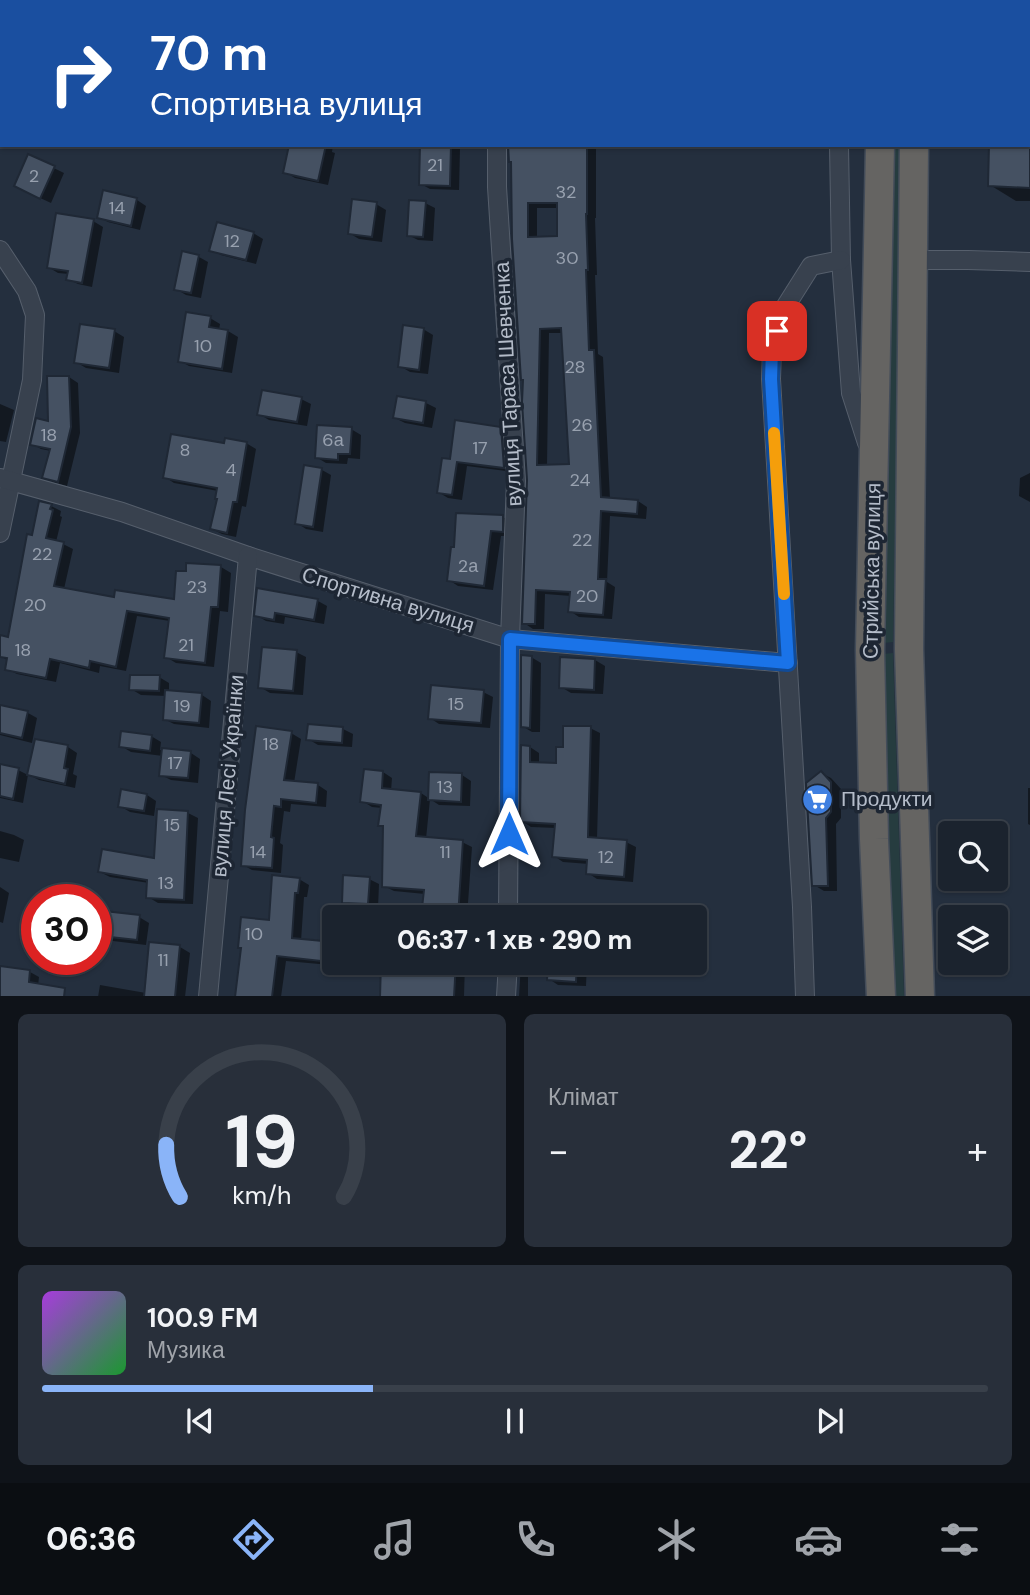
<!DOCTYPE html>
<html lang="uk">
<meta charset="utf-8">
<style>
body{margin:0;font-family:"DM Sans",sans-serif;background:#282f3a;color:#f1f3f6;height:100vh;display:flex;flex-direction:column;font-size:26px;white-space:nowrap}
*{box-sizing:border-box;margin:0}
p{font-size:23px;color:#a0a4aa}
.icon{flex:none;width:38px;height:38px;fill:none;stroke:currentColor;stroke-width:2;stroke-linecap:round;stroke-linejoin:round}
.map{position:relative;height:996px;overflow:hidden}
.details{display:flex;flex-direction:column;gap:18px;padding:18px;background:#0f1319;flex:1}
.details>*{flex:none}
.top-card{position:absolute;left:0px;top:0px;width:1031px;height:147px;box-shadow:0 2px 5px #0004,0 0 0 2px #39404a;background:#1a4fa0;color:#fff;overflow:hidden}
.tools{position:absolute;left:938px;top:821px;display:grid;gap:14px}
.tools a{display:grid;place-items:center;width:70px;height:70px;border-radius:7px;background:#1b232e;box-shadow:0 2px 5px #0004,0 0 0 2px #39404a;font-size:35px}
.speed{position:absolute;left:21px;top:884px;display:flex;gap:14px;font-size:35px;font-weight:700;text-align:center}
.speed>*{display:grid;place-content:center;width:91px;height:91px;border-radius:50%;background:#1b232e;box-shadow:0 2px 5px #0004,0 0 0 2px #39404a;line-height:1}
.speed .limit{border:10px solid #d22;background:#fff;color:#111}
.pin{position:absolute;display:grid;place-items:center;width:60px;height:60px;color:#fff;margin:-30px;border-radius:14px;box-shadow:0 4px 10px #0006}
.me{position:absolute;width:77px;margin:-38px;rotate:0deg;stroke-linejoin:round;filter:drop-shadow(0 0 5px #0008)}
.turn{display:flex;align-items:center;gap:24px;height:147px;padding:0 35px;font-size:32px}
.turn .icon{width:91px;height:91px;stroke-width:2.5}
.turn b{display:block;font-size:49px;line-height:60px}
.big{font-size:52px;font-weight:800;line-height:1.1}
.details .widget{flex:1;display:flex;flex-direction:column;justify-content:center;gap:10px;min-width:0;padding:0 24px;border-radius:10px;background:#282f3a}
.details .dial{align-items:center;gap:0}
.dial svg{height:182px;overflow:visible;fill:none;stroke:#39404a;stroke-width:7;stroke-linecap:round;text-anchor:middle}
.dial text{fill:#f1f3f6;stroke:none}
.song{display:flex;align-items:center;gap:21px}
.cover{width:84px;height:84px;border-radius:10px;background:linear-gradient(135deg,hsl(280 70% 55%),hsl(130 70% 35%))}
.played{height:7px;border-radius:4px;background:linear-gradient(90deg,#8ab4f8 35%,#39404a 35%)}
.keys{display:flex;justify-content:space-around;direction:ltr}
.heat{display:flex;justify-content:space-between;align-items:center;font-size:38px;direction:ltr}
.details .tiles{flex:1;display:grid;gap:18px;grid-template-columns:1fr 1fr}
.widget:last-child{grid-column:span 2}
.trip{position:absolute;left:322px;top:905px;width:385px;height:70px;border-radius:7px;background:#1b232e;box-shadow:0 2px 5px #0004,0 0 0 2px #39404a;font-weight:800;line-height:70px;text-align:center}
.dock{display:flex;height:112px;justify-content:space-around;align-items:center;background:#0b0e12;color:#a0a4aa}
.dock .icon{width:49px;height:49px}
.dock .current{color:#8ab4f8}
.dock b{font-size:32px;color:#f1f3f6}
.map>svg:first-child{display:block}
.green{fill:#263c3f}
.shadow{fill:#0007;fill-rule:evenodd}
.building{fill:#455162;stroke:#1f2835;stroke-width:2;fill-rule:evenodd}
.lines{fill:none;stroke-linecap:round;stroke-linejoin:round}
.minor-casing{stroke:#565f6c;stroke-width:20}
.trunk-casing{stroke:#434c59;stroke-width:31}
.minor{stroke:#38414e;stroke-width:18}
.trunk{stroke:#656462;stroke-width:28}
.route-casing{stroke:#114b97;stroke-width:18}
.route{stroke:#1a73e8;stroke-width:12}
.slow{stroke:#f59e0b;stroke-width:12}
.labels{text-anchor:middle;stroke-width:7;stroke-linejoin:round;paint-order:stroke}
.number-label{font-size:18px;fill:#98a1af}
.street-label{font-size:21px;fill:#b4bcc9;stroke:#1d2633}
.poi-label{font-size:21px;fill:#b4bcc9;stroke:#1d2633;text-anchor:start}
</style>
<div class="map">
<svg width="1030" height="997" viewBox="0 0 1030 997">
<rect width="100%" height="100%" fill="#242f3e"/>
<!-- green -->
<g class="green">
<path d="M890,145H902L893,642L883,643Z"/>
<path d="M893,653L904,996H893L886,839L883,654Z"/>
</g>
<!-- shadow -->
<g class="shadow">
<path d="M1013,0H1030V201H1016L990,185L1029,145V2H1013Z"/>
<path d="M0,97H2V122L0,121Z"/>
<path d="M291,145H333L332,152L335,153L328,185L295,178L285,172Z"/>
<path d="M422,145H456L460,148L459,190L430,189L421,184Z"/>
<path d="M510,145H596V218H595L597,275H595L598,354L603,357L610,499L638,501L647,507L646,519L610,516L607,582L615,587L612,619L579,617L570,611L571,596L545,594L544,629H533L524,623L529,480L513,163ZM537,208H559V237L537,238ZM549,333H563L570,465L547,466Z"/>
<path d="M29,156L64,173L51,203L25,191Z"/>
<path d="M105,192L137,200L146,206L140,230L108,222L99,217Z"/>
<path d="M425,203L435,208L433,241L418,240L408,235Z"/>
<path d="M376,204L386,210L382,242L359,239L349,233Z"/>
<path d="M93,221L103,227L92,287L78,284L68,279L69,274L58,273L48,267Z"/>
<path d="M253,233L263,239L256,264L221,255L211,250Z"/>
<path d="M199,257L208,262L201,298L186,295L176,289Z"/>
<path d="M210,318L220,324L219,330L228,331L238,337L232,373L189,366L180,361Z"/>
<path d="M423,329L433,335L428,374L410,372L400,366Z"/>
<path d="M114,331L124,337L119,373L86,368L76,362Z"/>
<path d="M69,377L78,383L80,433L67,486L53,482L44,477L51,451L41,449L32,444L50,423Z"/>
<path d="M301,399L311,404L307,426L269,420L259,414Z"/>
<path d="M426,403L436,408L432,428L405,423L395,418Z"/>
<path d="M0,404L14,410L6,442L0,441Z"/>
<path d="M500,428L511,434L513,472L467,466L462,500L448,498L438,492L451,461Z"/>
<path d="M351,429L361,435L360,459L348,458L347,464L326,463L316,457Z"/>
<path d="M246,443L256,449L246,507L242,506L236,537L222,534L212,529L218,491L174,483L165,477L226,445Z"/>
<path d="M322,470L331,475L323,532L306,529L297,523Z"/>
<path d="M1030,473V502L1019,496L1020,478Z"/>
<path d="M51,506L61,511L60,516L62,517L56,542L63,544L73,549L64,589L115,599L175,601L187,573L188,565L221,567L231,573L228,612L220,611L214,667L176,663L166,657L170,621L137,616L126,671L100,666L99,673L60,663L56,682L17,674L7,669L9,661L0,656V648L10,639L33,537Z"/>
<path d="M503,517L513,523L512,536H501L493,590L458,586L449,580Z"/>
<path d="M258,590L318,601L327,606L324,624L285,617L284,624L266,621L256,615Z"/>
<path d="M296,652L306,657L303,695L270,693L260,687Z"/>
<path d="M531,657L541,663L540,732H532L522,726Z"/>
<path d="M595,660L605,666L603,694L571,693L561,687Z"/>
<path d="M159,677L169,683V692L202,695L211,701L209,728L174,724L164,719L167,696L141,695L131,689Z"/>
<path d="M483,692L493,697L490,728L439,724L430,718Z"/>
<path d="M0,706L28,713L37,718L32,743L0,735Z"/>
<path d="M309,726L343,729L353,734L352,747L318,745L308,739Z"/>
<path d="M590,728L600,733L597,839L626,842L636,847L633,882L597,879L588,873L589,864L563,862L554,856L556,828L531,827L522,821L530,747L539,753V764H557Z"/>
<path d="M1030,728V825L1028,824V788H1030Z"/>
<path d="M291,733L301,739L294,783L318,785L327,791L326,807L291,804L290,812L284,811L280,843L283,845L281,873L252,870L243,865Z"/>
<path d="M151,736L161,742L160,750L191,753L200,759L198,783L171,780L161,775L163,756L131,752L121,746Z"/>
<path d="M68,747L77,753L73,774L77,776L75,788L39,780L29,775Z"/>
<path d="M0,766L18,770L28,775L23,803L0,798Z"/>
<path d="M383,772L392,778L391,791L421,793L430,799L462,775L471,781L470,806L439,805L430,799L426,839L462,842L472,847L467,917H424L425,894L394,891L384,886L385,828L380,825L382,808L372,807L362,801Z"/>
<path d="M821,773L831,778L841,789V818L836,824L837,891H824L814,885Z"/>
<path d="M147,795L156,801L154,816L130,812L120,806Z"/>
<path d="M159,811L188,813L198,818L193,904L158,903L148,897L149,883L110,877L100,872L156,860Z"/>
<path d="M0,831L14,835L24,840L19,862L0,858Z"/>
<path d="M299,879L309,885L307,897H304L301,941L322,943L332,948L330,965L286,961L281,997H236L271,921Z"/>
<path d="M369,879L379,884L378,908L353,907L343,902Z"/>
<path d="M0,887L9,893L3,923L0,922Z"/>
<path d="M582,905L618,907L628,913V917H582Z"/>
<path d="M139,917L149,923L146,945L113,941L103,935Z"/>
<path d="M151,944L180,947L190,953L185,997H98L100,985L146,993Z"/>
<path d="M380,962H465L464,997H382L383,970L380,969Z"/>
<path d="M549,962H587L586,986L558,985L549,979Z"/>
<path d="M521,963L528,966V997H519Z"/>
<path d="M0,967L30,972L39,977L38,986L0,997Z"/>
</g>
<!-- building -->
<g class="building">
<path d="M289,145H326L318,181L283,173Z"/>
<path d="M420,145H451L450,186L419,185Z"/>
<path d="M508,145H587V214H586L588,270H586L589,350H594L601,497L638,500L637,514L601,511L598,579H606L603,615L568,612L570,592L536,590L535,624H522L527,480L522,402L523,380H521L512,239L511,162H509ZM528,203H557V236L528,237ZM561,328L569,464L537,465L540,329Z"/>
<path d="M989,145H1030V188L988,186Z"/>
<path d="M28,154L55,166L40,199L14,186Z"/>
<path d="M103,190L137,198L131,226L97,218Z"/>
<path d="M352,199L377,202L372,237L348,234Z"/>
<path d="M409,200L426,201L423,237L407,236Z"/>
<path d="M56,213L94,219L82,283L66,280L68,271L47,268Z"/>
<path d="M217,222L254,232L246,260L209,251Z"/>
<path d="M182,251L199,255L191,293L174,290Z"/>
<path d="M186,312L211,316L209,327L228,330L222,369L178,362Z"/>
<path d="M80,324L115,329L109,368L74,363Z"/>
<path d="M403,325L424,328L419,370L398,367Z"/>
<path d="M47,376H69L71,427L58,482L42,478L50,449L30,445L36,418L48,421Z"/>
<path d="M262,390L302,397L297,422L257,415Z"/>
<path d="M397,396L426,401L423,423L393,418Z"/>
<path d="M455,420L501,427L504,468L457,462L452,495L437,493L442,458L450,459Z"/>
<path d="M317,425L352,427L350,454H338V460L315,458Z"/>
<path d="M171,434L224,443L225,438L247,442L237,502H233L227,533L210,529L217,499H215L217,488L163,478Z"/>
<path d="M304,465L322,468L313,527L295,524Z"/>
<path d="M39,501L52,504L50,509L53,510L46,538L64,542L54,586L114,597L115,590L174,599L176,571H186V563L221,565L218,607H211L205,663L164,658L169,618L127,611L116,667L90,661L89,668L50,659L46,678L5,670L7,658L0,657V635L8,637L27,534L32,535Z"/>
<path d="M456,513L503,515V532L491,531L484,586L447,581L451,547H454Z"/>
<path d="M257,588L318,599L314,620L275,613L274,620L254,616Z"/>
<path d="M262,647L297,650L293,691L258,688Z"/>
<path d="M521,655L532,656L530,728L521,727Z"/>
<path d="M560,657L595,659L594,690L559,688Z"/>
<path d="M130,675H160L159,691L129,690Z"/>
<path d="M431,685L484,690L481,723L428,719Z"/>
<path d="M165,690L202,693L199,723L163,720Z"/>
<path d="M0,705L28,711L22,738L0,733Z"/>
<path d="M308,724L343,727L342,743L306,740Z"/>
<path d="M256,726L292,731L284,780L318,783L316,803L281,799V807L274,806L271,837L274,838L272,868L241,866L245,810Z"/>
<path d="M563,726H591L588,837L627,840L624,877L586,874L587,860L552,857L555,824L520,822L521,745L530,746V762L556,763V747H563Z"/>
<path d="M121,731L152,735L150,751L119,747Z"/>
<path d="M35,739L68,745L64,768L68,769L65,784L27,775Z"/>
<path d="M162,748L191,751L188,778L159,776Z"/>
<path d="M0,764L19,768L13,799L0,796Z"/>
<path d="M364,769L383,771L382,788L421,792L416,836L463,840L458,917H429L430,908H422L424,890L382,887L383,826H378L381,805L360,802Z"/>
<path d="M821,771L831,782V812L826,818L828,886H812L806,783Z"/>
<path d="M429,772L462,773L461,802L428,800Z"/>
<path d="M121,789L147,794L144,811L118,807Z"/>
<path d="M157,809L188,811L184,900L146,898L147,880L98,872L102,849L154,858Z"/>
<path d="M272,875L300,878L298,893H295L292,938L323,941L321,961L277,956L272,997H235L241,948H238L241,917L269,920Z"/>
<path d="M343,875L370,877L368,904L342,903Z"/>
<path d="M104,911L140,915L137,940L101,936Z"/>
<path d="M149,942L180,945L175,997H144Z"/>
<path d="M381,962H456L454,997H380Z"/>
<path d="M548,962H577L576,982L547,980Z"/>
<path d="M0,966L30,970L29,982L65,988L64,997H0Z"/>
</g>
<g class="lines">
<defs>
<g id="minor">
<path d="M831,0V2"/>
<path d="M497,145V187L516,481L510,639L508,917"/>
<path d="M839,145L841,260L851,393L867,443"/>
<path d="M0,250L27,291L35,315L32,380L0,533"/>
<path d="M913,260H968L1030,262"/>
<path d="M0,478L122,512L248,556L510,639L788,663"/>
<path d="M208,997L248,556"/>
<path d="M506,997L508,962"/>
<path d="M805,997L802,907L771,379L772,350L782,312L811,266L841,260"/>
</g>
<g id="trunk">
<path d="M879,0V2"/>
<path d="M915,0V2"/>
<path d="M880,145L870,650L874,839L881,997"/>
<path d="M914,145L909,649L920,997"/>
</g>
</defs>
<!-- minor casing -->
<use href="#minor" class="minor-casing"/>
<!-- trunk casing -->
<use href="#trunk" class="trunk-casing"/>
<!-- minor -->
<use href="#minor" class="minor"/>
<!-- trunk -->
<use href="#trunk" class="trunk"/>
</g>
<g class="lines">
<defs>
<path id="route" d="M509,834L510,639L788,663L771,379L772,350L777,331"/>
</defs>
<!-- route casing -->
<use href="#route" class="route-casing"/>
<!-- route -->
<use href="#route" class="route"/>
<!-- slow -->
<path class="slow" d="M774,433L784,594"/>
</g>
<!-- icons -->
<defs>
<symbol id="supermarket-disc" viewBox="-11 -11 22 22"><circle r="9.5" fill="#3f7fe0" stroke="#1d2633"/><path d="M-6-5.5h2.5l.6 2H6L4.5 2H-2.5L-4.4-4H-6ZM-1.5 3.2a1.3 1.3 0 1 0 .1 0ZM3 3.2a1.3 1.3 0 1 0 .1 0Z" fill="#fff"/></symbol>
</defs>
<g fill-rule="evenodd">
<use href="#supermarket-disc" x="800" y="782" width="35" height="35"/>
</g>
<g class="labels">
<!-- number labels -->
<g class="number-label">
<text x="435" y="171">21</text>
<text x="34" y="182">2</text>
<text x="566" y="198">32</text>
<text x="117" y="214">14</text>
<text x="232" y="247">12</text>
<text x="567" y="264">30</text>
<text x="203" y="352">10</text>
<text x="575" y="373">28</text>
<text x="582" y="431">26</text>
<text x="49" y="441">18</text>
<text x="333" y="446">6а</text>
<text x="480" y="454">17</text>
<text x="185" y="456">8</text>
<text x="231" y="476">4</text>
<text x="580" y="486">24</text>
<text x="582" y="546">22</text>
<text x="42" y="560">22</text>
<text x="468" y="572">2а</text>
<text x="197" y="593">23</text>
<text x="587" y="602">20</text>
<text x="35" y="611">20</text>
<text x="186" y="651">21</text>
<text x="23" y="656">18</text>
<text x="456" y="710">15</text>
<text x="182" y="712">19</text>
<text x="271" y="750">18</text>
<text x="175" y="769">17</text>
<text x="445" y="793">13</text>
<text x="172" y="831">15</text>
<text x="258" y="858">14</text>
<text x="445" y="858">11</text>
<text x="606" y="863">12</text>
<text x="166" y="889">13</text>
<text x="254" y="940">10</text>
<text x="163" y="966">11</text>
</g>
<!-- street labels -->
<g class="street-label">
<text transform="translate(508 384) rotate(-93)" y="7">вулиця Тараса Шевченка</text>
<text transform="translate(872 571) rotate(-89)" y="7">Стрийська вулиця</text>
<text transform="translate(388 600) rotate(17)" y="7">Спортивна вулиця</text>
<text transform="translate(228 776) rotate(-85)" y="7">вулиця Лесі Українки</text>
</g>
<!-- poi labels -->
<g class="poi-label">
<text x="841" y="806">Продукти</text>
</g>
</g>
</svg>
<div class="tools">
<a><svg class="icon" aria-label="search" viewBox="0 0 24 24"><circle cx="10" cy="10" r="6"/><path d="M15 15l6 6"/></svg></a>
<a><svg class="icon" aria-label="layers" viewBox="0 0 24 24"><path d="M12 4l9 5-9 5-9-5zM3 14l9 5 9-5"/></svg></a>
</div>
<div class="speed"><div class="limit">30</div></div>
<div class="pin" style="left:777px;top:331px;background:#d93025"><svg class="icon" aria-label="arrive" viewBox="0 0 24 24"><path d="M6 21V4h12l-3 4 3 4H6"/></svg></div>
<svg class="me" style="left:509px;top:834px" viewBox="-20 -20 40 40"><path d="M0-17L14 15 0 8-14 15z" fill="#1a73e8" stroke="#fff" stroke-width="4"/></svg>
<div class="trip">06:37 · 1 хв · 290 m</div>
<div class="top-card">
<div class="turn"><svg class="icon" aria-label="right" viewBox="0 0 24 24"><path d="M7 20v-9h11M14 6l5 5-5 5"/></svg><div><b>70 m</b>Спортивна вулиця</div></div>
</div>
</div>
<section class="details">
<div class="tiles">
<div class="widget dial"><svg viewBox="0 0 100 80">
<path d="M14 69A42 42 0 1 1 86 69"/>
<path d="M14 69A42 42 0 0 1 8 46" stroke="#8ab4f8"/>
<text x="50" y="56" font-size="32" font-weight="700">19</text>
<text x="50" y="72" font-size="11">km/h</text>
</svg></div>
<div class="widget"><p>Клімат</p>
<div class="heat"><a>−</a><b class="big">22°</b><a>+</a></div>
</div>
<div class="widget">
<div class="song"><i class="cover"></i><div><b>100.9 FM</b><p>Музика</p></div></div>
<div class="played"></div>
<div class="keys"><svg class="icon" aria-label="previous" viewBox="0 0 24 24"><path d="M18 5L8 12l10 7zM5 5v14"/></svg><svg class="icon" aria-label="pause" viewBox="0 0 24 24"><path d="M8 5v14M16 5v14"/></svg><svg class="icon" aria-label="next" viewBox="0 0 24 24"><path d="M6 5l10 7-10 7zM19 5v14"/></svg></div>
</div>
</div>
</section>
<nav class="dock">
<b>06:36</b>
<svg class="icon current" aria-label="directions" viewBox="0 0 24 24"><path d="M12 3l9 9-9 9-9-9zM9 14v-3h6M13 9l2 2-2 2"/></svg>
<svg class="icon" aria-label="music" viewBox="0 0 24 24"><path d="M9 18V5l10-2v13"/><circle cx="6" cy="18" r="3"/><circle cx="16" cy="16" r="3"/></svg>
<svg class="icon" aria-label="phone" viewBox="0 0 24 24"><path d="M5 4h4l2 5-3 2q2 4 5 5l2-3 5 2v4C11 20 4 13 5 4z"/></svg>
<svg class="icon" aria-label="climate" viewBox="0 0 24 24"><path d="M12 3v18M4 7l16 10M4 17L20 7"/></svg>
<svg class="icon" aria-label="car" viewBox="0 0 24 24"><path d="M5 17H2v-5l4-1 3-4h7l3 4 3 1v5h-3M9 17h6M6 11h13"/><circle cx="7" cy="17" r="2"/><circle cx="17" cy="17" r="2"/></svg>
<svg class="icon" aria-label="filters" viewBox="0 0 24 24"><path d="M4 7h16M4 17h16"/><circle cx="9" cy="7" r="2"/><circle cx="15" cy="17" r="2"/></svg>
</nav>
